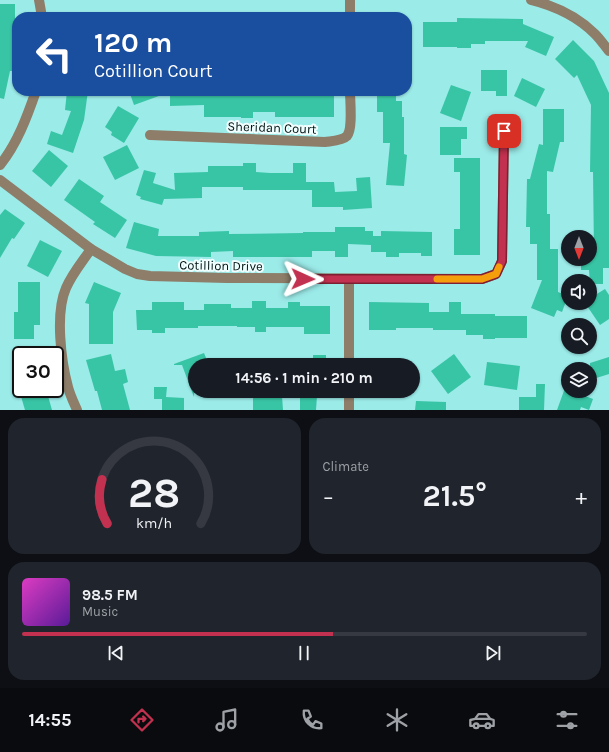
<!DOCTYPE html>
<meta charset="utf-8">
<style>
body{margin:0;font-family:Karla,sans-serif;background:#20242c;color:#f1f3f6;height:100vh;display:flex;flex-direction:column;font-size:15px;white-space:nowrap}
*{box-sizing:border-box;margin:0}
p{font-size:13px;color:#9ea1a6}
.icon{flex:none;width:22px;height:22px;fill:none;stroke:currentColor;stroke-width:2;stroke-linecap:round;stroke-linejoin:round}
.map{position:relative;height:410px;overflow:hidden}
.sheet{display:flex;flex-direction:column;gap:8px;padding:8px;background:#0d0f14;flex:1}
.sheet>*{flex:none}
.hud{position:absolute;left:12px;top:12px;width:400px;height:84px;border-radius:16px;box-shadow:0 1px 3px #0004;background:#1a4fa0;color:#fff;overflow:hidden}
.needle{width:26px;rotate:180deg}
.buttons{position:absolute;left:561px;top:230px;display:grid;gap:8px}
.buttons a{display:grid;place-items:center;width:36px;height:36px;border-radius:50%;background:#171b24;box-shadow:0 1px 3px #0004;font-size:20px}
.speed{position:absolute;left:12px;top:346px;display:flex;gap:8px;font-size:20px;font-weight:700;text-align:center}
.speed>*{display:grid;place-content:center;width:52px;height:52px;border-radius:50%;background:#171b24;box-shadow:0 1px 3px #0004;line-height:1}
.speed .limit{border:2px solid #111;border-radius:6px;background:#fff;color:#111}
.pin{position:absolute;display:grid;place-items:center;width:34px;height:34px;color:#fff;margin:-17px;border-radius:8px;box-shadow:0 2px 6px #0006}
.me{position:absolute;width:44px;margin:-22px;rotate:91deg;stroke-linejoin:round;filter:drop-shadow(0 0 3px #0008)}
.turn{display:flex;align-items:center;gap:14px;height:84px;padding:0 16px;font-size:18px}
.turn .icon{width:52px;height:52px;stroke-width:2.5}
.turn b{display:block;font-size:28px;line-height:34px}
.big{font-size:30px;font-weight:700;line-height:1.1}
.sheet .widget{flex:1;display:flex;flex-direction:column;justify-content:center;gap:6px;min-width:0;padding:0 14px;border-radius:16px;background:#20242c}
.sheet .dial{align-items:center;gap:0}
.dial svg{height:104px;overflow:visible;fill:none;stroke:#363941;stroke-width:7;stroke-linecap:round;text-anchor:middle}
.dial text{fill:#f1f3f6;stroke:none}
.song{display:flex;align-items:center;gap:12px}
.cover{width:48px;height:48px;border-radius:6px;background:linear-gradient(135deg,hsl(310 70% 55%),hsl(270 70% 35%))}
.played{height:4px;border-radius:2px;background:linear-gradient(90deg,#c2314f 55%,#363941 55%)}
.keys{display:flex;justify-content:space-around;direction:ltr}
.heat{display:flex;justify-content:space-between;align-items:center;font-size:22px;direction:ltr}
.sheet .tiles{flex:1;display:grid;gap:8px;grid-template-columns:1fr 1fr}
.widget:last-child{grid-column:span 2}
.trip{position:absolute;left:188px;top:358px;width:232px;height:40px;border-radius:20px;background:#171b24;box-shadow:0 1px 3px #0004;font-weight:700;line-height:40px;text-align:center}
.dock{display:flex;height:64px;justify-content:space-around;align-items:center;background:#090b0e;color:#9ea1a6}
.dock .icon{width:28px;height:28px}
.dock .on{color:#c2314f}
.dock b{font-size:18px;color:#f1f3f6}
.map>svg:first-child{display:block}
.building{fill:#38c5a5}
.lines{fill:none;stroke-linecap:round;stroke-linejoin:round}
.minor{stroke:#8d7d69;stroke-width:10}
.route-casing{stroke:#7e2033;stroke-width:10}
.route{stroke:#c2314f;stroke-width:7}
.slow{stroke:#f59e0b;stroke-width:7}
.labels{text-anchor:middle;stroke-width:4;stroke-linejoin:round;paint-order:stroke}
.street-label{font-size:13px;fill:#001212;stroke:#f0fefe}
</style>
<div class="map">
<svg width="609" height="410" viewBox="0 0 609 410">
<rect width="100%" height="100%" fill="#9bebe9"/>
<!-- building -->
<g class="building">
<path d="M0,4H15V71H10L4,99L0,98Z"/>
<path d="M457,18L523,19V24L554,37L546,56L525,47L528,41H485V44H471V48H457V47H423V22H457Z"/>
<path d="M573,40L594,61L609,93V268H603V284H590L589,270H581V259H590V255H594L593,172H590L591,105L577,75L574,78L555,59Z"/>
<path d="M481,70H507V96H496V91H481Z"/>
<path d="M522,78L545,89L536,107L514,96Z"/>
<path d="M451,85L471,92L461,121L440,113Z"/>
<path d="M67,91H88L84,120L73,153L47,144L51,131L62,135L71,111L65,110Z"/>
<path d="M129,91H200V95H241V93L302,92V95H321V91H334V117H275V112H253V118H241V117H204V105L170,106V92L134,105Z"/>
<path d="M377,91H396V101H402V117H404V154L407,155L404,186L386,185L390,143H383V112H377Z"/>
<path d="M118,106L139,118L124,143L111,135L112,132L105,127Z"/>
<path d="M543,109H564V142H560L553,172L547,171V214H550V249H558V292L568,296L562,312L557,310L554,317L531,308L542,280H537V244H530V227H526L527,179H530L539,144L543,145Z"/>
<path d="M440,127H467V139H461V155H440Z"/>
<path d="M127,145L139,168L115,180L103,157Z"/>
<path d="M49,150L68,166L51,187L32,171Z"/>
<path d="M454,158H480V255H454V229H460V172H454Z"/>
<path d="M243,163H256V172L270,173H293V163H306V182H334L335,192L357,191L356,178L370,177L372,208L343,210V207H312V190H243V187H202V198L164,199L162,205L140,199L141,197L136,195L144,170L156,173L153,183L175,190L174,173L208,172V166H243Z"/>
<path d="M79,179L104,196L100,202L127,220L115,238L93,224L95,222L64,200Z"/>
<path d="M5,209L25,223L14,239L12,238L0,258V215Z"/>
<path d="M134,222L159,229L158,236H199V232L229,231V234L303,233V232H335V227H365V231H373V236H381V231L432,232V256H421V253H399V257H386V252H371V245L348,244V257H335V251H312V257H233V251L211,252V257L156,256L126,248Z"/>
<path d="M40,240L62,251L48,277L27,266Z"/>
<path d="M18,282H40V325H34V339H14V312H18Z"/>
<path d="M94,282L121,293L113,312V344H89V304L85,303Z"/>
<path d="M605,289L609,295V319L600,325L585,303H590V298Z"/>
<path d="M252,301H266V308H288V302H300V306H330V334H304V327H266V332H255V327H237V326H198V328H165V333H152V330H137L136,310H152V302H184V310H204V304H231V308H252Z"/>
<path d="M369,302L429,303V312H449V302H461V314H495V316H527V338H495V339H483V335H466V330H433V328H396V330H369Z"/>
<path d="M204,353L209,365H195L194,397L182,365H174V364Z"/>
<path d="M111,354L115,371L125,369L128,382L123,384L130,410H102L97,391H95L86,360Z"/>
<path d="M454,354L471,377L448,394L431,371Z"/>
<rect x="313" y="355" width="13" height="10"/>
<path d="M609,357V374L590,380V363Z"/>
<path d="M487,362L520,366L517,390L484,385Z"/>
<path d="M536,384H545L544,410H519V397H536Z"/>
<path d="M154,387H167L166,397L184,398V410H162V399H154Z"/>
<path d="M565,388L568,389V391H572L593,399L589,410L581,407L580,410H557Z"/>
<path d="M34,389H46L52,410H25L20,393Z"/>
<path d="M300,395L317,396L316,410H300Z"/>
<path d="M282,396L283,410H253V397Z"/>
<path d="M416,401L446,402V410H415Z"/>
</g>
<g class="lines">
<!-- minor -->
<g class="minor">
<path d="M39,0L42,17"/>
<path d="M350,0V17"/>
<path d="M531,0C555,6 577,16 595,34C600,39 604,45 609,51"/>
<path d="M150,135L325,142C331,141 342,141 347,136C353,129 350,101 350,91"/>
<path d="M0,165C17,144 27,117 36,91"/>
<path d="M0,180L91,249L125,269L137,274L150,276L227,278L482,279L496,274L502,261L504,131"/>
<path d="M349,365V279"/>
<path d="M77,410C74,403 70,395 68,387C61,361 55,313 66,288C72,274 82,262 91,249"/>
<path d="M349,410V391"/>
</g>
</g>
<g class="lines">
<defs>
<path id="route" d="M303,279H482L496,274L502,261L504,131"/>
</defs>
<!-- route casing -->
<use href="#route" class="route-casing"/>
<!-- route -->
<use href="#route" class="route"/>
<!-- slow -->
<path class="slow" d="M437,279H482L496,274L499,267"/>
</g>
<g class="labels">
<!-- street labels -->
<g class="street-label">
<text transform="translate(272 127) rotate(2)" y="5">Sheridan Court</text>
<text transform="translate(221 265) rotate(1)" y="5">Cotillion Drive</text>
</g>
</g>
</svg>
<div class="buttons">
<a><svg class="needle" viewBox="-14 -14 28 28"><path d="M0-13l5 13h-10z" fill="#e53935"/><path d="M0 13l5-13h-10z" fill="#9ea1a6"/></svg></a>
<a><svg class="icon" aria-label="sound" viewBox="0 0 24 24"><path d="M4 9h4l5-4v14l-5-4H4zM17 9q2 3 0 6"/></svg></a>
<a><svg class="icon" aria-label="search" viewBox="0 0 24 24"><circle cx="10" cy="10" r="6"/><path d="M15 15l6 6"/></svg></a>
<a><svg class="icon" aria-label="layers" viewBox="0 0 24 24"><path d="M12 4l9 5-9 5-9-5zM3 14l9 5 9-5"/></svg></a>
</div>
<div class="speed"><div class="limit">30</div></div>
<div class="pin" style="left:504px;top:131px;background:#d93025"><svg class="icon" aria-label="arrive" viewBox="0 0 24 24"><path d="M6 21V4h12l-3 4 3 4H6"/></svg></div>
<svg class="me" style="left:303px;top:279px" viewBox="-20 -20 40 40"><path d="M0-17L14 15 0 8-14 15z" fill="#c2314f" stroke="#fff" stroke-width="4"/></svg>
<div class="trip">14:56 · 1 min · 210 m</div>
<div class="hud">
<div class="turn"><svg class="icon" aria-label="left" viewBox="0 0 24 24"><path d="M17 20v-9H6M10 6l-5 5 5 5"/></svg><div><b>120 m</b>Cotillion Court</div></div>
</div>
</div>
<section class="sheet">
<div class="tiles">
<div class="widget dial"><svg viewBox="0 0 100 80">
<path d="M14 69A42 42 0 1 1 86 69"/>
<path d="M14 69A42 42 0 0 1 10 35" stroke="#c2314f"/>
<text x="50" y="56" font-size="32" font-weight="700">28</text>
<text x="50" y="72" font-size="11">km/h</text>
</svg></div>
<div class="widget"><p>Climate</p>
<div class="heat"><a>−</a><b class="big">21.5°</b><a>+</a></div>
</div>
<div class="widget">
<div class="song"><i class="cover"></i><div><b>98.5 FM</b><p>Music</p></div></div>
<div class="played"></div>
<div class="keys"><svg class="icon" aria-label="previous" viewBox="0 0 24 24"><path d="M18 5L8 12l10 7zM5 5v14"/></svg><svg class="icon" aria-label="pause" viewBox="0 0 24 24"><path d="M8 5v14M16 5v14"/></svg><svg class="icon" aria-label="next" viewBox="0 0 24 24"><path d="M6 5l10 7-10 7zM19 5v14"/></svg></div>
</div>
</div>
</section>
<nav class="dock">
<b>14:55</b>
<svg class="icon on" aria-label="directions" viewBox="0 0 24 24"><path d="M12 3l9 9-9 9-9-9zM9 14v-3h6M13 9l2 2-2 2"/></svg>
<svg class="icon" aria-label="music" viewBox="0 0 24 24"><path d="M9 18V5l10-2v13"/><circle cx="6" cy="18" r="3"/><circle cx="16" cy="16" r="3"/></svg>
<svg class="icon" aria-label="phone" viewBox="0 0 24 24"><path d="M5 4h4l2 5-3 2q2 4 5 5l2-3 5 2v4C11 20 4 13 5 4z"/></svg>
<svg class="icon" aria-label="climate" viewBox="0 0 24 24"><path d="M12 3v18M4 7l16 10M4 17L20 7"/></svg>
<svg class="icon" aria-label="car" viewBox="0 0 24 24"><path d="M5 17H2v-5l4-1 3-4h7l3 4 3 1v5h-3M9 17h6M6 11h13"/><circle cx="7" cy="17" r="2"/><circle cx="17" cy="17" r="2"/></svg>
<svg class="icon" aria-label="filters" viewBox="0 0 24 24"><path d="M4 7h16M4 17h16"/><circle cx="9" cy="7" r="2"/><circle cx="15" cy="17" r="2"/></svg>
</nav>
